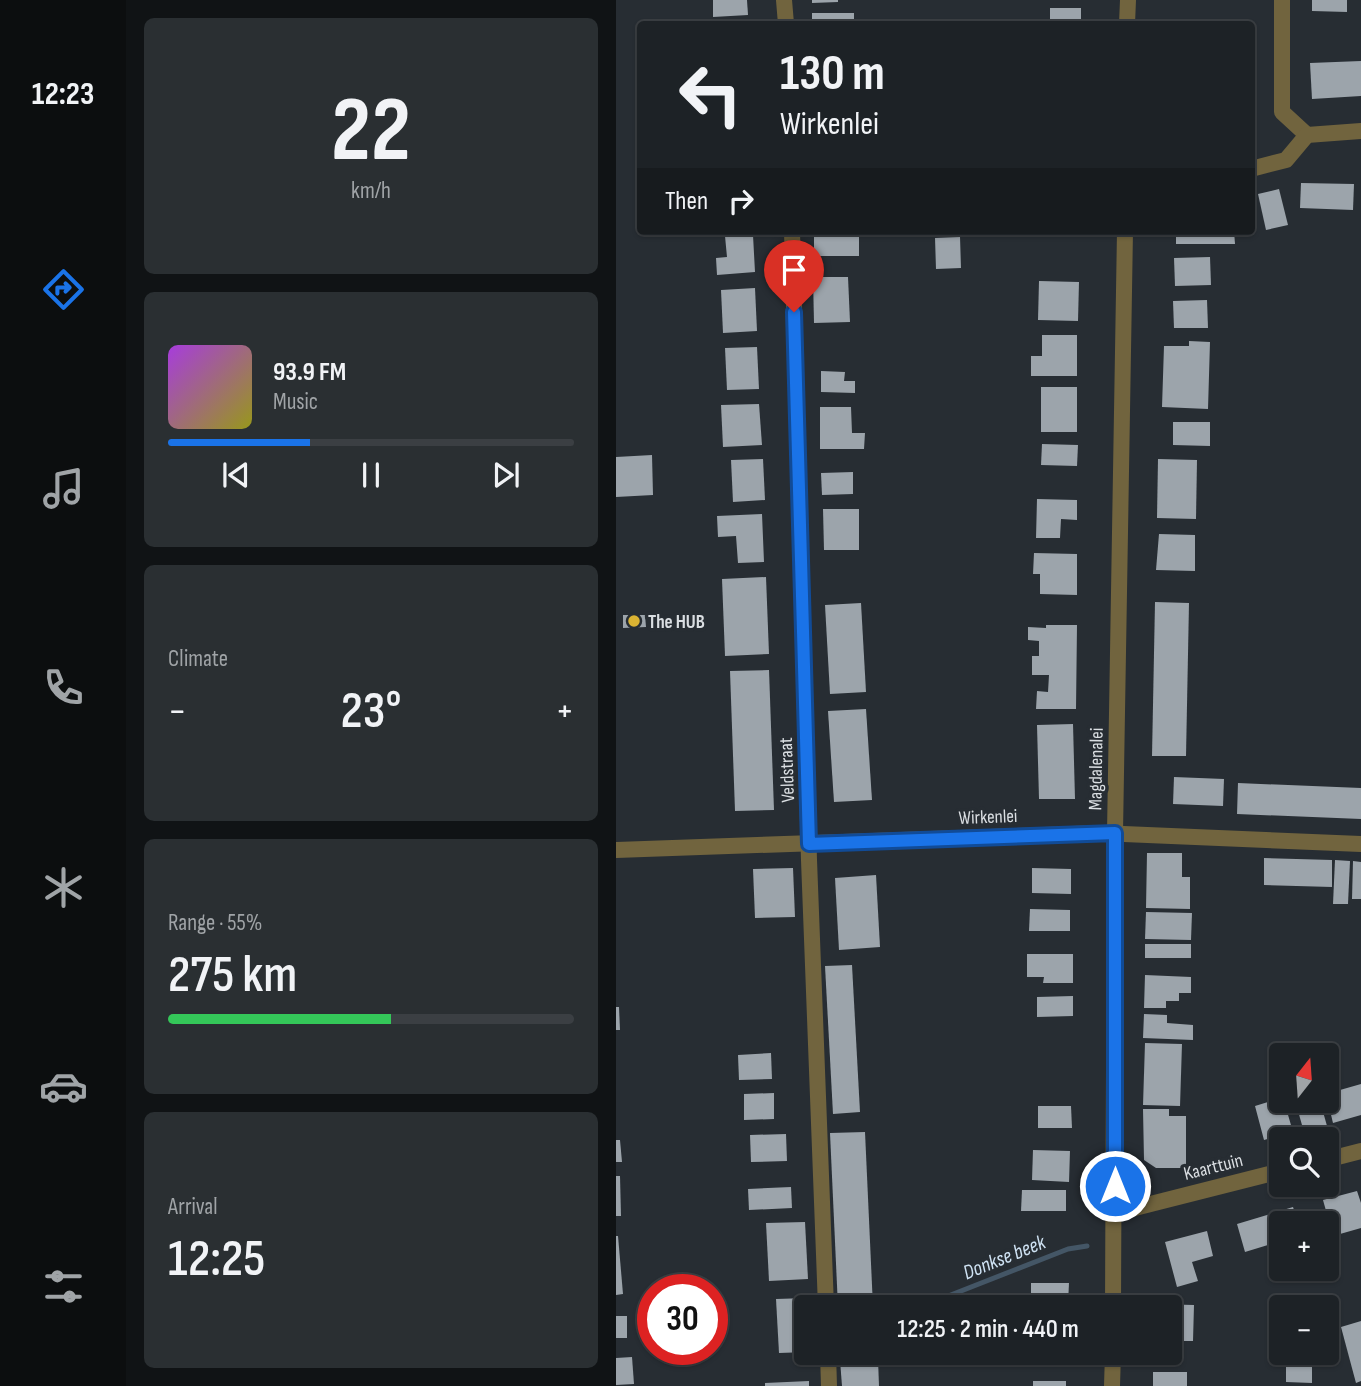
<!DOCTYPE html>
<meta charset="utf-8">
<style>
body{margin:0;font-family:"Sofia Sans Condensed",sans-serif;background:#2a2f32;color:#f1f3f6;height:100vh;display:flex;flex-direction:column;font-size:26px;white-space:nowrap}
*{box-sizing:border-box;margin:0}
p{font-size:23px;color:#a0a4a7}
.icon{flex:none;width:38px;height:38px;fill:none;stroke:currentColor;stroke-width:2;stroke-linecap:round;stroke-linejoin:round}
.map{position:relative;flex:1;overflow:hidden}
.panel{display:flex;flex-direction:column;gap:18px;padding:18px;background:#101315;width:490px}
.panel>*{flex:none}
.banner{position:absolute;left:21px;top:21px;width:618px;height:214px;border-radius:7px;box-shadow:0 2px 5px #0004,0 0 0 2px #3b3f43;background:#1d2226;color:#f1f3f6;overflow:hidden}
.needle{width:46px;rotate:17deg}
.tools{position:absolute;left:653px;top:1043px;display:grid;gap:14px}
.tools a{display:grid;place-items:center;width:70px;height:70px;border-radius:7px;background:#1d2226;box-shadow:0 2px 5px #0004,0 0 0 2px #3b3f43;font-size:35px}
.speed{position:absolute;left:21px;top:1274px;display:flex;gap:14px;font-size:35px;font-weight:700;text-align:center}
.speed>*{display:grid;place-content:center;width:91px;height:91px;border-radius:50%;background:#1d2226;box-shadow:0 2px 5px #0004,0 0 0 2px #3b3f43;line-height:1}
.speed .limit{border:10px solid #d22;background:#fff;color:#111}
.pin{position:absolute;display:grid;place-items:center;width:60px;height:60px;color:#fff;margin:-72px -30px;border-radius:50% 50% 50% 0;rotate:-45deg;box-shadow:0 0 7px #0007}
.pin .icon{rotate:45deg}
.me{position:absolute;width:77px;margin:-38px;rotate:0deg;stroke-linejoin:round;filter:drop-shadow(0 0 5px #0008)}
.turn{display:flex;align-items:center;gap:24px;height:147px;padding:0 28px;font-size:32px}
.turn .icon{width:91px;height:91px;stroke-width:2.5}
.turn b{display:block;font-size:49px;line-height:60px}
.then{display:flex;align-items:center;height:66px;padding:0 28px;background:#0003;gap:14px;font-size:26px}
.big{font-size:52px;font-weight:600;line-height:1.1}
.panel .card{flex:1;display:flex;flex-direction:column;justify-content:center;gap:10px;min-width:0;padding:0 24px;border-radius:10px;background:#2a2f32}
.panel .dial{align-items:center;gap:0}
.dial b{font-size:91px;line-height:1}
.song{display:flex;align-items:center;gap:21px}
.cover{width:84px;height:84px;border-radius:10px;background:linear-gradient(135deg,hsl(280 70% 55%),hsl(60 70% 35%))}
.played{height:7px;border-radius:4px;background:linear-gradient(90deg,#1a73e8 35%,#3b3f43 35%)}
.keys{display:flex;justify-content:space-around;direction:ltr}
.heat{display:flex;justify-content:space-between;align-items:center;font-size:38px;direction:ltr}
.charge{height:10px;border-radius:5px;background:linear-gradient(90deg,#34c759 55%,#3b3f43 0)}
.trip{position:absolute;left:178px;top:1295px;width:388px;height:70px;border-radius:7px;background:#1d2226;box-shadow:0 2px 5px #0004,0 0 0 2px #3b3f43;font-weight:600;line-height:70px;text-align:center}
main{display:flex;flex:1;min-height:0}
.dock{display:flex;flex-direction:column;width:126px;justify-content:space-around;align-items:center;background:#0c0e0f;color:#a0a4a7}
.dock .icon{width:49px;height:49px}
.dock .on{color:#1a73e8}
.dock b{font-size:32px;color:#f1f3f6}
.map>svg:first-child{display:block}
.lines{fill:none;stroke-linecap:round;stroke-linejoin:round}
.stream{stroke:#445666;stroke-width:5}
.building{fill:#9ca4ab}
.minor{stroke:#71643e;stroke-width:16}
.route-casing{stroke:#114b97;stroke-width:18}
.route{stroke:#1a73e8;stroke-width:12}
.poi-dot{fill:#dab333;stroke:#272d33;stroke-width:2.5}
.labels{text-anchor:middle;stroke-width:7;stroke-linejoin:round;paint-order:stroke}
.poi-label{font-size:19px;font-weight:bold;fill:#dadee2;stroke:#272d33;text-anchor:start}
.street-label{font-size:19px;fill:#dadee2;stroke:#272d33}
.water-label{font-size:21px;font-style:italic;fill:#cfe2f3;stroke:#272d33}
</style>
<main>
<nav class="dock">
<b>12:23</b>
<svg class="icon on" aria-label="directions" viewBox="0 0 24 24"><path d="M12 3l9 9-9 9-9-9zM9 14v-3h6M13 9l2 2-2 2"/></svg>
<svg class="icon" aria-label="music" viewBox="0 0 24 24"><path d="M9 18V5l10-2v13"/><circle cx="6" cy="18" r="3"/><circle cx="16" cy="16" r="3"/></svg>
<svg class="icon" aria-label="phone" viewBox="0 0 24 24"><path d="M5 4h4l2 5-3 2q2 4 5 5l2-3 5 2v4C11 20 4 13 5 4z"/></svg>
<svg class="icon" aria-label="climate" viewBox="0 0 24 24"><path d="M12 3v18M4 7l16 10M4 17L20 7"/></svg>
<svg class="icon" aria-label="car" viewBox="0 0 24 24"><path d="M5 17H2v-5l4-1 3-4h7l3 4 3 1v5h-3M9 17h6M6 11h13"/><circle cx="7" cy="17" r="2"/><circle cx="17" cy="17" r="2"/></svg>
<svg class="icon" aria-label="filters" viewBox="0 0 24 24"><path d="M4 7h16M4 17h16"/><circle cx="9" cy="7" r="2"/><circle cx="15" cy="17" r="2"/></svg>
</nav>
<section class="panel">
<div class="card dial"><b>22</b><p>km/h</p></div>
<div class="card">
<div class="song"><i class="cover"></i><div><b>93.9 FM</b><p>Music</p></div></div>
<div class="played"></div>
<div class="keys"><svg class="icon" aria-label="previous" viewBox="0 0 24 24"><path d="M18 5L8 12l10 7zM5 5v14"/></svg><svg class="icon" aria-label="pause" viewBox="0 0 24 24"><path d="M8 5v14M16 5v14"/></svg><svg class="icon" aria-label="next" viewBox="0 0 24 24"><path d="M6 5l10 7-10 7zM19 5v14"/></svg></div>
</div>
<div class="card"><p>Climate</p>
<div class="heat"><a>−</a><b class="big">23°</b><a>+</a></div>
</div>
<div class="card"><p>Range · 55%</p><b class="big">275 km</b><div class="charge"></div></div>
<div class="card"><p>Arrival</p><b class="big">12:25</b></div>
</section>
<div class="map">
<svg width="745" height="1386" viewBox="0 0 745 1386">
<rect width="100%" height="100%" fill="#272d33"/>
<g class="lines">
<!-- stream -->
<path class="stream" d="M317,1302L452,1249L471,1246"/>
</g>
<!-- building -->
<g class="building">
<path d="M97,0H131L132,15L97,17Z"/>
<path d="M196,0H222V2L196,3Z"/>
<path d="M696,0H731V12L696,11Z"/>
<rect x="434" y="8" width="31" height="16"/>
<rect x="196" y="13" width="42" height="11"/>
<path d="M745,61V96L696,99L694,63Z"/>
<path d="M685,183L738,184L737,210L684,208Z"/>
<path d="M663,189L672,225L650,230L642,194Z"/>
<rect x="198" y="231" width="45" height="25"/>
<path d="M560,231H618L619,244H560Z"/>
<path d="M137,235L139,272L101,275L100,258L111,257L109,236Z"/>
<path d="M344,237L345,268L320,269L319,238Z"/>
<path d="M594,257L595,285L559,286L558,258Z"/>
<path d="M197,277H232L234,322L198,323Z"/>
<path d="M423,281L463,282L462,321L422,320Z"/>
<path d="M139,288L141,331L107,333L105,290Z"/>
<path d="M591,300L592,328H558L557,301Z"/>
<path d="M426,335H461V376H415V356H426Z"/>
<path d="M573,341L594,342L592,409L546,407L548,346H573Z"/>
<path d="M141,347L143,389L111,390L109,348Z"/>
<path d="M205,371L229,372L228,381H239V393L205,392Z"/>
<rect x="425" y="387" width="36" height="45"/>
<path d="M143,404L146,445L107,447L105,405Z"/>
<path d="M204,407H235L236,433H249L248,449H204Z"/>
<path d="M557,422H594V446L557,445Z"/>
<path d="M426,444L462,445L461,466L425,465Z"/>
<path d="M36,455L37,495L0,497V457Z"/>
<path d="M147,459L149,500L117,502L115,460Z"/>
<path d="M542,459L581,460L580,519L541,518Z"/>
<path d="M237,472V494L206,495L205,473Z"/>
<path d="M421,499L461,500V520L445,519L444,538H420Z"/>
<path d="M207,509H243V550H208Z"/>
<path d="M146,514L148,562L122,563L120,536L102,537L101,516Z"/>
<path d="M543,534L579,535V571L540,570Z"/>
<path d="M418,553L461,554V595L424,594V574H417Z"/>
<path d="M150,577L153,654L109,656L106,579Z"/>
<path d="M539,602L573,603L570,756H536Z"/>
<path d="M245,603L250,692L214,694L209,605Z"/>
<path d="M7,615H29L30,627L7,628Z"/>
<path d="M430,625H461L460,709H420L421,691L432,692L433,675H416V656H423V641L412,640V627L430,628Z"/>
<path d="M153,670L158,810L119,811L114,671Z"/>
<path d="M250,709L256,800L218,802L212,711Z"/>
<path d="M457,724L459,799H423L421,725Z"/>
<path d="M558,777L608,779L607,806L557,804Z"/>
<path d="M622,783L745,788V819L621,814Z"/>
<path d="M531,853H566V877H574V909L530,908Z"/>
<path d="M648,858L716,860V887L648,885Z"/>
<path d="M719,860L734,861L732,904H717Z"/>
<path d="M737,861L745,862V899H736Z"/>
<path d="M177,868L179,917L139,918L137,869Z"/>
<path d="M416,868L455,869V894L416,893Z"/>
<path d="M260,875L264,947L223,950L219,878Z"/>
<path d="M414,909L454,910V931H413Z"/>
<path d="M530,912L576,913L575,940L529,939Z"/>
<rect x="529" y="944" width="46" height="14"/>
<path d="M411,954H457V983H427L428,977H411Z"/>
<path d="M236,965L244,1112L217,1114L209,966Z"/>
<path d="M529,975L575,977V993H563V1001H550V1008H528Z"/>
<path d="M457,996V1016L421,1017V997Z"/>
<path d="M0,1007H3L4,1030H0Z"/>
<path d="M528,1014L551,1015V1023L577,1025V1040L527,1038Z"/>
<path d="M529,1043L566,1044L564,1106L527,1105Z"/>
<path d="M155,1053L156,1079L123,1080L122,1055Z"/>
<path d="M745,1084V1115L717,1123L710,1094Z"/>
<path d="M158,1093V1119L128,1120V1094Z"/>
<path d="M665,1098V1101H668L677,1132L648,1140L639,1106Z"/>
<path d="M690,1101H704L711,1126L688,1132L680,1104Z"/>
<path d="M422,1106H455L456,1128H422Z"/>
<path d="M527,1109H553V1116H570V1168H540L528,1160Z"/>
<path d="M249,1132L257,1307H222L214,1133Z"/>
<path d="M170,1134L171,1161L135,1162L134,1135Z"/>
<path d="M0,1140H4L6,1162H0Z"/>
<path d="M417,1150L454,1151L453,1182L416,1180Z"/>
<path d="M0,1176H4L5,1216H0Z"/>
<path d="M175,1187L176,1208L133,1210L132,1189Z"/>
<path d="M406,1190H450V1211H405Z"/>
<path d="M741,1191L745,1203V1228L717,1236L707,1200Z"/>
<path d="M677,1207L682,1223H665V1241L629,1252L621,1224Z"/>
<path d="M189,1222L192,1279L153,1281L150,1223Z"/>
<path d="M591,1231L597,1256L576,1262L582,1281L561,1287L549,1242Z"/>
<path d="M0,1236H2L7,1294L0,1295Z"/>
<path d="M415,1283H453L452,1304H415Z"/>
<path d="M191,1298V1352L163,1353L160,1299Z"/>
<path d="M538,1304L578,1305L577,1341H555V1307H538Z"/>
<rect x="0" y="1316" width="11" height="22"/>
<path d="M745,1321V1381L740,1383L725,1327Z"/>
<path d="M422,1353H451V1363L422,1361Z"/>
<path d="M670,1353H696V1383L670,1382Z"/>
<path d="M16,1357L18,1384L0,1385V1358Z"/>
<path d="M262,1359L263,1386H226L224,1360Z"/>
<rect x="537" y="1372" width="34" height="14"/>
<path d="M193,1381V1386H149V1383Z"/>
<rect x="417" y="1381" width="33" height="5"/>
</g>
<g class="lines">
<!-- minor -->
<g class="minor">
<path d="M168,0L170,24"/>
<path d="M666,0V112L691,135"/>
<path d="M511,24L512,0"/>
<path d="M635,169L670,160L691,135L745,131"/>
<path d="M176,231L193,860L210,1307"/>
<path d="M0,850L484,833L745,844"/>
<path d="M710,1160L745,1151"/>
<path d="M499,1213L665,1171"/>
<path d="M497,1307L499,833L509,231"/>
<path d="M212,1353L213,1386"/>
<path d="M496,1386L497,1353"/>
</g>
</g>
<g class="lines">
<defs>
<path id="route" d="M178,312L193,844L499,833V1186"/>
</defs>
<!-- route casing -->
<use href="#route" class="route-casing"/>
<!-- route -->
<use href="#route" class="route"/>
</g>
<!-- markers -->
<circle class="poi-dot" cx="18" cy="621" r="7"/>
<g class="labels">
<!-- poi labels -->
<g class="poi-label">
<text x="32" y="628">The HUB</text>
</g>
<!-- street labels -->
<g class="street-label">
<text transform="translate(479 769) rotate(-89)" y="7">Magdalenalei</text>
<text transform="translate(170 770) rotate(-92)" y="7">Veldstraat</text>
<text transform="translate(372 816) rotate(-2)" y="7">Wirkenlei</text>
<text transform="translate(597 1166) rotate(-14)" y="7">Kaarttuin</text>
</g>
<!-- water labels -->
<g class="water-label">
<text transform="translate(388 1257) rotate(-22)" y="7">Donkse beek</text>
</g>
</g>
</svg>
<div class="tools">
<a><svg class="needle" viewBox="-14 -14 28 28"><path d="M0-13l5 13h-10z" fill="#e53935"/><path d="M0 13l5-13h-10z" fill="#a0a4a7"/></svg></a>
<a><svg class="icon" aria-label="search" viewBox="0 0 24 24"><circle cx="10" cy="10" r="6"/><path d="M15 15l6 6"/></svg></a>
<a>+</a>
<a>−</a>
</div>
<div class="speed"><div class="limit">30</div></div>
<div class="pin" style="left:178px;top:312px;background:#d93025"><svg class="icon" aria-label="arrive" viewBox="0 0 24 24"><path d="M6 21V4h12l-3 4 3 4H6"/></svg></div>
<svg class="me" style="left:499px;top:1186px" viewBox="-20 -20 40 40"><circle r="17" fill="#1a73e8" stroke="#fff" stroke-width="3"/><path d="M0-11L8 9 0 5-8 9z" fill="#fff"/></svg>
<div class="trip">12:25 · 2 min · 440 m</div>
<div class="banner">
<div class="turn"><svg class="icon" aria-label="left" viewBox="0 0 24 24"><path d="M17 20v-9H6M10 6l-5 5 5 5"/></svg><div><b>130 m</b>Wirkenlei</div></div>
<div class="then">Then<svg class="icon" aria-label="right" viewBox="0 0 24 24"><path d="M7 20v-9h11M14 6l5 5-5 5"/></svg></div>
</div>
</div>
</main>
